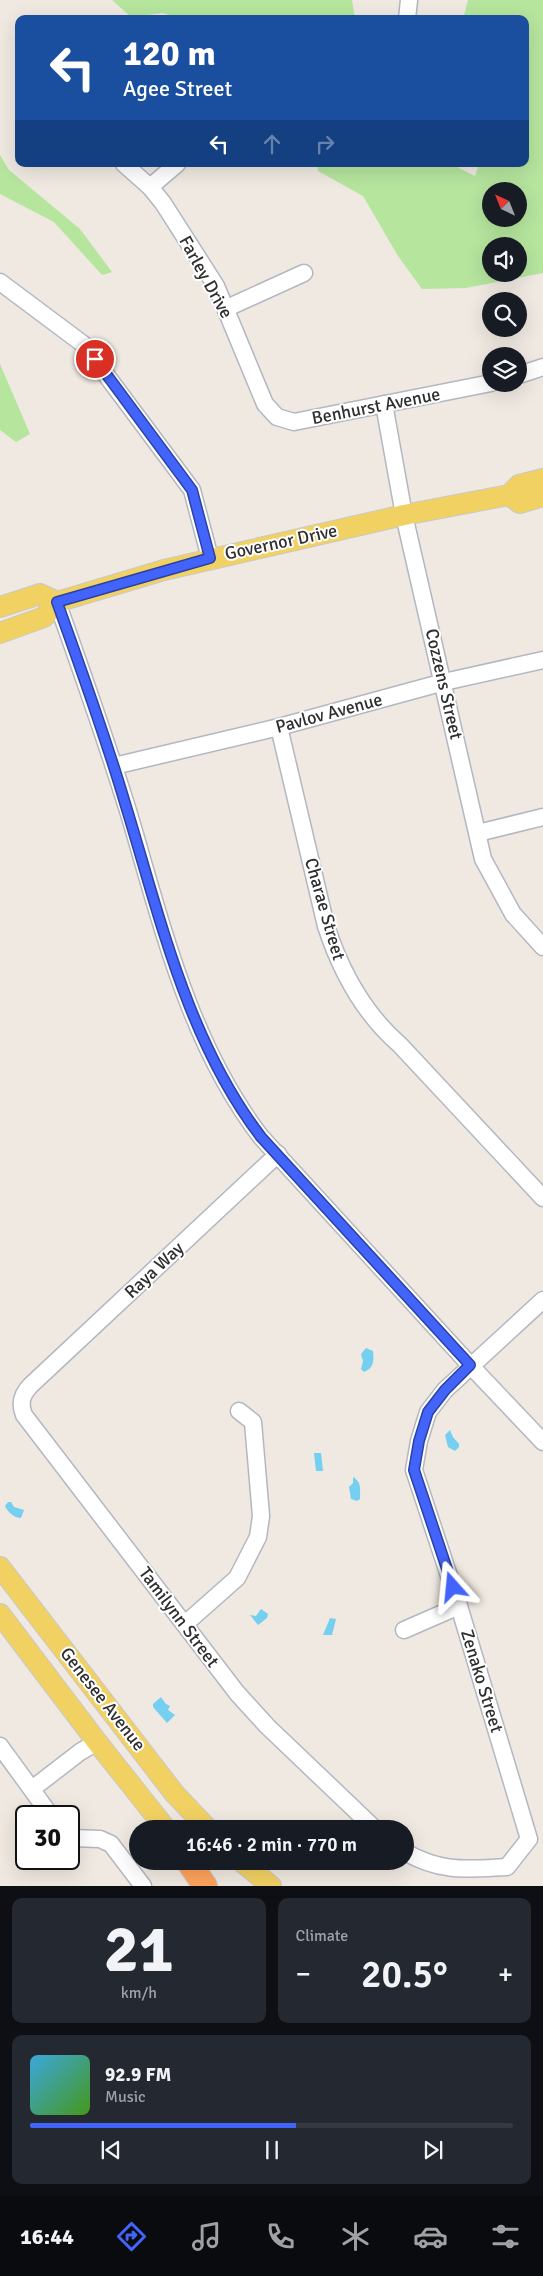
<!DOCTYPE html>
<meta charset="utf-8">
<style>
body{margin:0;font-family:Signika,sans-serif;background:#242831;color:#f1f3f6;height:100vh;display:flex;flex-direction:column;font-size:19px;white-space:nowrap}
*{box-sizing:border-box;margin:0}
p{font-size:16px;color:#9ea1a6}
.icon{flex:none;width:28px;height:28px;fill:none;stroke:currentColor;stroke-width:2;stroke-linecap:round;stroke-linejoin:round}
.map{position:relative;height:1886px;overflow:hidden}
.sheet{display:flex;flex-direction:column;gap:12px;padding:12px;background:#0d0f14;flex:1}
.sheet>*{flex:none}
.banner{position:absolute;left:15px;top:15px;width:514px;height:152px;border-radius:10px;box-shadow:0 5px 20px #0002;background:#1a4fa0;color:#fff;overflow:hidden}
.needle{width:32px;rotate:317deg}
.fabs{position:absolute;left:482px;top:182px;display:grid;gap:10px}
.fabs a{display:grid;place-items:center;width:45px;height:45px;border-radius:50%;background:#171b24;box-shadow:0 5px 20px #0002;font-size:25px}
.speed{position:absolute;left:15px;top:1805px;display:flex;gap:10px;font-size:25px;font-weight:700;text-align:center}
.speed>*{display:grid;place-content:center;width:65px;height:65px;border-radius:50%;background:#171b24;box-shadow:0 5px 20px #0002;line-height:1}
.speed .limit{border:2px solid #111;border-radius:8px;background:#fff;color:#111}
.pin{position:absolute;display:grid;place-items:center;width:42px;height:42px;color:#fff;margin:-21px;border:2px solid #fff;border-radius:50%;box-shadow:0 1px 5px #0007}
.me{position:absolute;width:55px;margin:-28px;rotate:342deg;stroke-linejoin:round;filter:drop-shadow(0 0 4px #0008)}
.turn{display:flex;align-items:center;gap:18px;height:105px;padding:0 25px;font-size:22px}
.turn .icon{width:65px;height:65px;stroke-width:2.5}
.turn b{display:block;font-size:35px;line-height:42px}
.lanes{display:flex;align-items:center;height:48px;padding:0 25px;background:#0003;justify-content:center;gap:25px;direction:ltr}
.lanes .off{opacity:.35}
.big{font-size:38px;font-weight:600;line-height:1.1}
.sheet .widget{flex:1;display:flex;flex-direction:column;justify-content:center;gap:8px;min-width:0;padding:0 18px;border-radius:10px;background:#242831}
.sheet .dial{align-items:center;gap:0}
.dial b{font-size:65px;line-height:1}
.song{display:flex;align-items:center;gap:15px}
.cover{width:60px;height:60px;border-radius:8px;background:linear-gradient(135deg,hsl(200 70% 55%),hsl(100 70% 35%))}
.played{height:5px;border-radius:2px;background:linear-gradient(90deg,#4264fb 55%,#363941 55%)}
.keys{display:flex;justify-content:space-around;direction:ltr}
.heat{display:flex;justify-content:space-between;align-items:center;font-size:28px;direction:ltr}
.sheet .tiles{flex:1;display:grid;gap:12px;grid-template-columns:1fr 1fr}
.widget:last-child{grid-column:span 2}
.trip{position:absolute;left:129px;top:1820px;width:285px;height:50px;border-radius:25px;background:#171b24;box-shadow:0 5px 20px #0002;font-weight:600;line-height:50px;text-align:center}
.tabs{display:flex;height:80px;justify-content:space-around;align-items:center;background:#090b0e;color:#9ea1a6}
.tabs .icon{width:35px;height:35px}
.tabs .active{color:#4264fb}
.tabs b{font-size:22px;color:#f1f3f6}
.map>svg:first-child{display:block}
.green{fill:#b6e59e;fill-rule:evenodd}
.water{fill:#75cff0}
.lines{fill:none;stroke-linecap:round;stroke-linejoin:round}
.minor-casing{stroke:#b4b7c1;stroke-width:19}
.major-casing{stroke:#c9c9c9;stroke-width:22}
.highway-casing{stroke:#c9c9c9;stroke-width:26}
.minor{stroke:#fff;stroke-width:16}
.major{stroke:#f2d163;stroke-width:20}
.highway{stroke:#ffa35c;stroke-width:24}
.route-casing{stroke:#2b41a3;stroke-width:12}
.route{stroke:#4264fb;stroke-width:9}
.labels{text-anchor:middle;stroke-width:4;stroke-linejoin:round;paint-order:stroke}
.street-label{font-size:18px;fill:#2e2e2e;stroke:#fff}
</style>
<div class="map">
<svg width="543" height="1886" viewBox="0 0 543 1886">
<rect width="100%" height="100%" fill="#efe9e1"/>
<!-- green -->
<g class="green">
<path d="M112,0H352L355,19H180L163,13L131,17Z"/>
<path d="M468,0H543V273L466,288L422,289L398,256L363,196L318,171L317,164H451L475,176L479,164H525V19H463ZM491,191H519V219H491ZM491,246H519V274H491Z"/>
<path d="M0,155L9,170L80,229L112,272L102,275L54,222L0,194Z"/>
<path d="M0,364L30,434L16,442L0,430Z"/>
</g>
<!-- water -->
<g class="water">
<path d="M366,1348L373,1351C374,1361 374,1368 364,1372L361,1369L363,1361L361,1354Z"/>
<path d="M450,1430L453,1437L459,1444V1447L455,1451L448,1447L445,1435Z"/>
<path d="M314,1453H321L323,1471H316Z"/>
<path d="M353,1477C362,1482 360,1490 360,1499L357,1501L351,1499L349,1487L353,1483Z"/>
<path d="M8,1502H11L14,1507L24,1510L21,1518C14,1518 8,1512 5,1506Z"/>
<path d="M261,1609L268,1614L267,1618L258,1625L250,1615L256,1616Z"/>
<path d="M330,1618L336,1619L332,1635H323Z"/>
<path d="M161,1697L166,1704L170,1706L168,1710L175,1715L167,1723L153,1707V1704Z"/>
</g>
<g class="lines">
<defs>
<g id="minor">
<path d="M407,19L409,0"/>
<path d="M124,164L150,187L163,203L216,286L265,404L277,417L294,422L491,383"/>
<path d="M150,187L177,164"/>
<path d="M0,282L83,344L192,490L210,558"/>
<path d="M227,308L304,273"/>
<path d="M519,375L543,367"/>
<path d="M384,404L404,515L483,859L513,914L543,947"/>
<path d="M57,602C82,672 107,743 129,814C162,925 189,1043 261,1137L470,1365L543,1442"/>
<path d="M279,727L326,926C341,972 363,1013 400,1045L543,1198"/>
<path d="M114,766L279,727L444,682L543,660"/>
<path d="M478,833L543,817"/>
<path d="M278,1154L31,1385C22,1394 19,1403 24,1415L237,1693L267,1726L375,1829"/>
<path d="M185,1624L237,1578L258,1537L261,1516L253,1422L239,1411"/>
<path d="M404,1630L459,1606"/>
<path d="M0,1746L51,1816"/>
<path d="M32,1789L80,1752L97,1742"/>
<path d="M69,1836L71,1838L100,1839L111,1844L143,1886"/>
<path d="M405,1852C442,1873 467,1869 507,1867L529,1839L459,1606L414,1470L419,1441L428,1412L445,1390L543,1300"/>
</g>
<g id="major">
<path d="M509,495L520,503L543,496"/>
<path d="M0,607L40,594L57,602"/>
<path d="M0,633L44,617L57,602L164,570L404,515L509,495L519,485L543,479"/>
<path d="M0,1567L174,1793L208,1829"/>
<path d="M0,1614L97,1742L166,1829"/>
<path d="M241,1861L271,1886"/>
</g>
<path id="highway" d="M188,1861L205,1886"/>
</defs>
<!-- minor casing -->
<use href="#minor" class="minor-casing"/>
<!-- major casing -->
<use href="#major" class="major-casing"/>
<!-- highway casing -->
<use href="#highway" class="highway-casing"/>
<!-- minor -->
<use href="#minor" class="minor"/>
<!-- major -->
<use href="#major" class="major"/>
<!-- highway -->
<use href="#highway" class="highway"/>
</g>
<g class="lines">
<defs>
<path id="route" d="M95,359L192,490L210,558L57,602C81,669 105,735 125,803C160,917 187,1040 261,1137L470,1365L445,1390L428,1412L419,1441L414,1470L453,1587"/>
</defs>
<!-- route casing -->
<use href="#route" class="route-casing"/>
<!-- route -->
<use href="#route" class="route"/>
</g>
<g class="labels">
<!-- street labels -->
<g class="street-label">
<text transform="translate(206 277) rotate(61)" y="6">Farley Drive</text>
<text transform="translate(376 406) rotate(-11)" y="6">Benhurst Avenue</text>
<text transform="translate(281 542) rotate(-12)" y="6">Governor Drive</text>
<text transform="translate(444 684) rotate(77)" y="6">Cozzens Street</text>
<text transform="translate(329 713) rotate(-15)" y="6">Pavlov Avenue</text>
<text transform="translate(325 909) rotate(74)" y="6">Charae Street</text>
<text transform="translate(154 1270) rotate(-43)" y="6">Raya Way</text>
<text transform="translate(179 1617) rotate(53)" y="6">Tamilynn Street</text>
<text transform="translate(482 1681) rotate(73)" y="6">Zenako Street</text>
<text transform="translate(103 1699) rotate(52)" y="6">Genesee Avenue</text>
</g>
</g>
</svg>
<div class="fabs">
<a><svg class="needle" viewBox="-14 -14 28 28"><path d="M0-13l5 13h-10z" fill="#e53935"/><path d="M0 13l5-13h-10z" fill="#9ea1a6"/></svg></a>
<a><svg class="icon" aria-label="sound" viewBox="0 0 24 24"><path d="M4 9h4l5-4v14l-5-4H4zM17 9q2 3 0 6"/></svg></a>
<a><svg class="icon" aria-label="search" viewBox="0 0 24 24"><circle cx="10" cy="10" r="6"/><path d="M15 15l6 6"/></svg></a>
<a><svg class="icon" aria-label="layers" viewBox="0 0 24 24"><path d="M12 4l9 5-9 5-9-5zM3 14l9 5 9-5"/></svg></a>
</div>
<div class="speed"><div class="limit">30</div></div>
<div class="pin" style="left:95px;top:359px;background:#d93025"><svg class="icon" aria-label="arrive" viewBox="0 0 24 24"><path d="M6 21V4h12l-3 4 3 4H6"/></svg></div>
<svg class="me" style="left:453px;top:1587px" viewBox="-20 -20 40 40"><path d="M0-17L14 15 0 8-14 15z" fill="#4264fb" stroke="#fff" stroke-width="4"/></svg>
<div class="trip">16:46 · 2 min · 770 m</div>
<div class="banner">
<div class="turn"><svg class="icon" aria-label="left" viewBox="0 0 24 24"><path d="M17 20v-9H6M10 6l-5 5 5 5"/></svg><div><b>120 m</b>Agee Street</div></div>
<div class="lanes"><svg class="icon" aria-label="left" viewBox="0 0 24 24"><path d="M17 20v-9H6M10 6l-5 5 5 5"/></svg><svg class="icon off" aria-label="ahead" viewBox="0 0 24 24"><path d="M12 20V5M6 11l6-6 6 6"/></svg><svg class="icon off" aria-label="right" viewBox="0 0 24 24"><path d="M7 20v-9h11M14 6l5 5-5 5"/></svg></div>
</div>
</div>
<section class="sheet">
<div class="tiles">
<div class="widget dial"><b>21</b><p>km/h</p></div>
<div class="widget"><p>Climate</p>
<div class="heat"><a>−</a><b class="big">20.5°</b><a>+</a></div>
</div>
<div class="widget">
<div class="song"><i class="cover"></i><div><b>92.9 FM</b><p>Music</p></div></div>
<div class="played"></div>
<div class="keys"><svg class="icon" aria-label="previous" viewBox="0 0 24 24"><path d="M18 5L8 12l10 7zM5 5v14"/></svg><svg class="icon" aria-label="pause" viewBox="0 0 24 24"><path d="M8 5v14M16 5v14"/></svg><svg class="icon" aria-label="next" viewBox="0 0 24 24"><path d="M6 5l10 7-10 7zM19 5v14"/></svg></div>
</div>
</div>
</section>
<nav class="tabs">
<b>16:44</b>
<svg class="icon active" aria-label="directions" viewBox="0 0 24 24"><path d="M12 3l9 9-9 9-9-9zM9 14v-3h6M13 9l2 2-2 2"/></svg>
<svg class="icon" aria-label="music" viewBox="0 0 24 24"><path d="M9 18V5l10-2v13"/><circle cx="6" cy="18" r="3"/><circle cx="16" cy="16" r="3"/></svg>
<svg class="icon" aria-label="phone" viewBox="0 0 24 24"><path d="M5 4h4l2 5-3 2q2 4 5 5l2-3 5 2v4C11 20 4 13 5 4z"/></svg>
<svg class="icon" aria-label="climate" viewBox="0 0 24 24"><path d="M12 3v18M4 7l16 10M4 17L20 7"/></svg>
<svg class="icon" aria-label="car" viewBox="0 0 24 24"><path d="M5 17H2v-5l4-1 3-4h7l3 4 3 1v5h-3M9 17h6M6 11h13"/><circle cx="7" cy="17" r="2"/><circle cx="17" cy="17" r="2"/></svg>
<svg class="icon" aria-label="filters" viewBox="0 0 24 24"><path d="M4 7h16M4 17h16"/><circle cx="9" cy="7" r="2"/><circle cx="15" cy="17" r="2"/></svg>
</nav>
